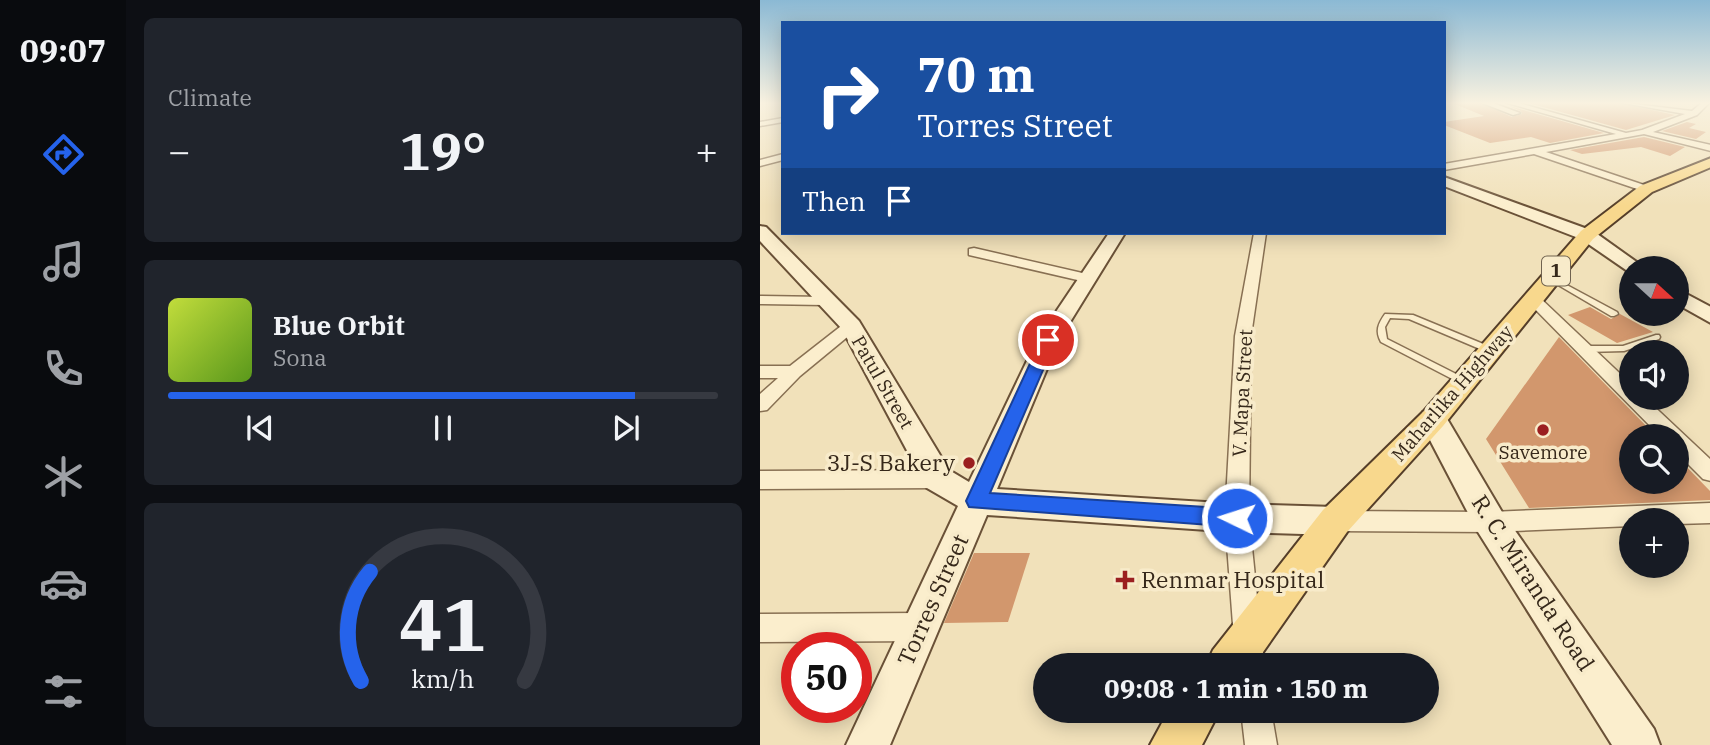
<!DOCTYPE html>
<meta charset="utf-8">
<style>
body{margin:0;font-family:"IBM Plex Serif",serif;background:#20242c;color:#f1f3f6;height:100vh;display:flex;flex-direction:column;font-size:26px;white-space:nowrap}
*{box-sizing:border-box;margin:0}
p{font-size:23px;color:#9ea1a6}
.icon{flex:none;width:38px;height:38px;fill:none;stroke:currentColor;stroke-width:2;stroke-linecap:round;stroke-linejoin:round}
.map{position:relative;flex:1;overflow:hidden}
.sheet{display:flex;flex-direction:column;gap:18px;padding:18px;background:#0d0f14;width:634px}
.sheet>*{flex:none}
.hud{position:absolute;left:21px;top:21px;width:665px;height:214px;border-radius:0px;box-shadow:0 4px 18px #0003;background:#1a4fa0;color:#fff;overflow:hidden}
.needle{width:46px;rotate:111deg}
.controls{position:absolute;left:859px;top:256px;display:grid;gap:14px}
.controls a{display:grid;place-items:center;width:70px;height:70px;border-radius:50%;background:#171b24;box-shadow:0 4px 18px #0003;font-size:35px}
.speed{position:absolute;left:21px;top:632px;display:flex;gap:14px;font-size:35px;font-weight:700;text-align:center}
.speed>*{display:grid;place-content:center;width:91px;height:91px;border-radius:50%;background:#171b24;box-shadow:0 4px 18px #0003;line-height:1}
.speed .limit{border:10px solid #d22;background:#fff;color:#111}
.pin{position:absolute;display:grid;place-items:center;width:60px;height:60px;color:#fff;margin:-30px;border:4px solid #fff;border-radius:50%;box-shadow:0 2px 7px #0007}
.me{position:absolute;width:77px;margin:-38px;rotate:274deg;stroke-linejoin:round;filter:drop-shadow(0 0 5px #0008)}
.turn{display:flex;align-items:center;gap:24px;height:147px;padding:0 21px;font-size:32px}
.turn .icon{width:91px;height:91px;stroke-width:2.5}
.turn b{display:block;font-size:49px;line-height:60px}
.then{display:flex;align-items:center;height:66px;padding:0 21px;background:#0003;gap:14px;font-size:26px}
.big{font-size:52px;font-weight:800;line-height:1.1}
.sheet .card{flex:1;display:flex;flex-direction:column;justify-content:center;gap:10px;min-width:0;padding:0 24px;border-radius:10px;background:#20242c}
.sheet .dial{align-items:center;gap:0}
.dial svg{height:182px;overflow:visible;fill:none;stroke:#363941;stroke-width:7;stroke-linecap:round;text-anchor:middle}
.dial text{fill:#f1f3f6;stroke:none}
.song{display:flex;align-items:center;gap:21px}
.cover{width:84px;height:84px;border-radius:10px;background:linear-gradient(135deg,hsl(70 70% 55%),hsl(90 70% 35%))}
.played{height:7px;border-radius:4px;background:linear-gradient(90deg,#2563eb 85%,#363941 85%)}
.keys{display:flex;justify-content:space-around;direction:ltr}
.heat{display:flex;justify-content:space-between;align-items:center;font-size:38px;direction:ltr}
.trip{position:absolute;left:273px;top:653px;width:406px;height:70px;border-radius:35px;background:#171b24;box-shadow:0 4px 18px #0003;font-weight:800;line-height:70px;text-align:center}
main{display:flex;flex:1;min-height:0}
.tab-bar{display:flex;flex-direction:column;width:126px;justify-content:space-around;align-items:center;background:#090b0e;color:#9ea1a6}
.tab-bar .icon{width:49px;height:49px}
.tab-bar .active{color:#2563eb}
.tab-bar b{font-size:32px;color:#f1f3f6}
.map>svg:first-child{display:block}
.building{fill:#d2976d}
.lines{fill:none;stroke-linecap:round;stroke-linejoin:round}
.lane-casing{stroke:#887053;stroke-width:3}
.street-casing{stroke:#887053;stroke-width:3}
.secondary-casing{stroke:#6a5137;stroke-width:4}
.primary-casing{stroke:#553e29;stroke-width:4}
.lane{fill:#fbeecd;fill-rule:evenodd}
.street{fill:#fbeecd;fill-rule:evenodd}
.secondary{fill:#fbeecd;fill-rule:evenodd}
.primary{fill:#f8d88d;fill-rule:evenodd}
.route{fill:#2563eb;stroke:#184099;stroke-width:2}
.poi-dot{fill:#9b1f20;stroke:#f8ebca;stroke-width:2.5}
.labels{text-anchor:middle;stroke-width:7;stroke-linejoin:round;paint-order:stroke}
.shield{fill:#f8ebca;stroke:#70624f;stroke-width:2}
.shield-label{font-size:18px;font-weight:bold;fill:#36281a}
.street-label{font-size:19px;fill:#36281a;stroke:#f8ebca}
.poi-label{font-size:19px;fill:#36281a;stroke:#f8ebca}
.near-poi-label{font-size:23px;fill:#36281a;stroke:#f8ebca;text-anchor:end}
.near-street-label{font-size:23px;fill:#36281a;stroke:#f8ebca}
</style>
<main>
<nav class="tab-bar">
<b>09:07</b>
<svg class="icon active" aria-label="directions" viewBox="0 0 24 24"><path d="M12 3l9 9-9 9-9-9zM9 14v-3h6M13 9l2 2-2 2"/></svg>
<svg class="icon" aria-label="music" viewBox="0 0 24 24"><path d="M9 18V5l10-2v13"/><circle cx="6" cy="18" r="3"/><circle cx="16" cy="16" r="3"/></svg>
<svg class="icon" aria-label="phone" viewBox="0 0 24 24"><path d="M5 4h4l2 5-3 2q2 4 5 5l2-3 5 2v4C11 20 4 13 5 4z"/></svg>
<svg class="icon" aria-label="climate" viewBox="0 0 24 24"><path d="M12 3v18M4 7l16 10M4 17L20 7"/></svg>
<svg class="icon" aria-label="car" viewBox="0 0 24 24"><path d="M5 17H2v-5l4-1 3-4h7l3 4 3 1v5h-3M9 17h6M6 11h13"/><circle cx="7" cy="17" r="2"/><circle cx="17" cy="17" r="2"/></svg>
<svg class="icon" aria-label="filters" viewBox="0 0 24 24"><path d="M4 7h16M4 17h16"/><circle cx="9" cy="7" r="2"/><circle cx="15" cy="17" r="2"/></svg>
</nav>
<section class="sheet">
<div class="card"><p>Climate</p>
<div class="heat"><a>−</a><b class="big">19°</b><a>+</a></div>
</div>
<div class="card">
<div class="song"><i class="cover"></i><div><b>Blue Orbit</b><p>Sona</p></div></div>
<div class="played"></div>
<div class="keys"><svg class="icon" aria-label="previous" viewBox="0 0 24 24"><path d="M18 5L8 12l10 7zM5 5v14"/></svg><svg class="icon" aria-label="pause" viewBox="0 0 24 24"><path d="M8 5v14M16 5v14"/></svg><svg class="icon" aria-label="next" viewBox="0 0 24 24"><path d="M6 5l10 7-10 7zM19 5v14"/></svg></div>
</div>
<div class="card dial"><svg viewBox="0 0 100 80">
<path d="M14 69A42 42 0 1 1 86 69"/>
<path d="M14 69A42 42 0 0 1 18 21" stroke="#2563eb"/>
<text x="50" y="56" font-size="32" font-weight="700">41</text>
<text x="50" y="72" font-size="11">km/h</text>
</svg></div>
</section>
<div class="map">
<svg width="951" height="745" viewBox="0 0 951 745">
<rect width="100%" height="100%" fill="#f1e1ba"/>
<!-- building -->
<g class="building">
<path d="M690,102H718L752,117L762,114L761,111L749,106L844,133L790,143L771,137L730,143L684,125V122L724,116Z"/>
<path d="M765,102H856L915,115L866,130Z"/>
<path d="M927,122L936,124L929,128L946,132L936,139L902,131Z"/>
<path d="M884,137L925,147L910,156L881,147L822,154L810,150Z"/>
<path d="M830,307L851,319L860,314L893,332L857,343L808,315Z"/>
<path d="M799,337L896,436H872V481H917V457L950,491V500L769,508L726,439Z"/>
<path d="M214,553H270L248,622L184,623Z"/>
</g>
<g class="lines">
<defs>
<g id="lane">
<path d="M790,276L857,312L858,314L854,316H851L788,279V277Z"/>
<path d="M625,314L653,315L733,348L734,350L730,353L727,352L649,319L630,318L625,327L627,339L706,379L707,381L703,384L700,383L621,342C615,331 618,324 625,314Z"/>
<path d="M896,335H899L900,337L899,339L864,351L825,352L821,349L825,346H863Z"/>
</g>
<g id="street">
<path d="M720,102H730L760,113L753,115Z"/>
<path d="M744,102H755L866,133L882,130L925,114L858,102L932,111L943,102H950L937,115L893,132L951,145V151L884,134L786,152L890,187V191L886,192L774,154L684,170V164L856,134Z"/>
<path d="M23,118V122L0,126V122Z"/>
<path d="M23,154V160L0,166V160Z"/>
<path d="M494,233H506L491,336L489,518L504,665H476L465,518L475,336Z"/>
<path d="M214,248L331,275L333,278L326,282L209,255V249Z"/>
<path d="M773,295L778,296L872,385V397H884L951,460V481L943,479L917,453V436H900L768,302L766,299Z"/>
<path d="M0,296L64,297L71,301L64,305L0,304Z"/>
<path d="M91,321L99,326L97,329L40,376L7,410L0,411V394L18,378H0V366H30L85,323Z"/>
<path d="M178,470L186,473L189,479L186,485L178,488L0,489V471Z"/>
<path d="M951,503V523L917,524V520H872V526L730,532L575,531L567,528L563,521L567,514L575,511L730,512Z"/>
<path d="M162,613L172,617L176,627L172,637L162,641L0,642V614Z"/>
<path d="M481,710H511L517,745H485Z"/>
</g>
<g id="secondary">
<path d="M684,177L833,231L885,268H872V273L869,272L821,239L684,186Z"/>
<path d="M0,226L6,227L99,321L189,470L209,482L277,340L349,233H365L299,340L237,489L477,504L575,507L587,511L591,521L587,531L575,535L477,532L227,515L130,745H86L198,506L167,488L82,329L0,241Z"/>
<path d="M917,289L951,307V323L917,304Z"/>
<path d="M673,409L683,412L742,512L894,729L900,745H852L718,532L659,419L663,412Z"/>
</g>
<g id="primary">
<path d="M951,158V167L892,192L833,239L683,426L587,532L494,665H446L453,650L563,510L663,412L821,231L880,186Z"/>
<path d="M409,710H460L442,745H390Z"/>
</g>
</defs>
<!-- lane casing -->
<use href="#lane" class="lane-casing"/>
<!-- street casing -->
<use href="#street" class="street-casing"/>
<!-- secondary casing -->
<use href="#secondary" class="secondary-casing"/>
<!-- primary casing -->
<use href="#primary" class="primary-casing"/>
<!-- lane -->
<use href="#lane" class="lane"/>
<!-- street -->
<use href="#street" class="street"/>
<!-- secondary -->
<use href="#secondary" class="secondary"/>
<!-- primary -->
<use href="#primary" class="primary"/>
</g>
<!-- sky -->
<linearGradient id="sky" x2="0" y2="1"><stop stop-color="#8bb9d4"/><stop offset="0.5" stop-color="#f9f2e0"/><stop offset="1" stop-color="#f9f2e0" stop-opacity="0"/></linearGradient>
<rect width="951" height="206" fill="url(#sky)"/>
<!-- route -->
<path class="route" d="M288,335L296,340L230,493L477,509L485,512L488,518L485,525L477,527L209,507L206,501L281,340Z"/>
<!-- markers -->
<g class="poi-dot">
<circle cx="783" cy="430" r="7"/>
<circle cx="209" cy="463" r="7"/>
<path d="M361.5 569.5h7v7h7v7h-7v7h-7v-7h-7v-7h7z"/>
</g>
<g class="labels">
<!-- shield labels -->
<rect class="shield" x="782" y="256.5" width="28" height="29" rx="5"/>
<g class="shield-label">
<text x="796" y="277">1</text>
</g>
<!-- street labels -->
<g class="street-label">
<text transform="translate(123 382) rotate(60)" y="7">Patul Street</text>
<text transform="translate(482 393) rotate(-87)" y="7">V. Mapa Street</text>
<text transform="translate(692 393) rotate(-49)" y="7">Maharlika Highway</text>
</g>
<!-- poi labels -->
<g class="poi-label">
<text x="783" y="459">Savemore</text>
</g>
<!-- near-poi labels -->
<g class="near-poi-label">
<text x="195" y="471">3J-S Bakery</text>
<text x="381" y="588" text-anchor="start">Renmar Hospital</text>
</g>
<!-- near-street labels -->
<g class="near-street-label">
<text transform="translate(773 583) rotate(57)" y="8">R. C. Miranda Road</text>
<text transform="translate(173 600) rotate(-66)" y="8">Torres Street</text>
</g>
</g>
</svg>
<div class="controls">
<a><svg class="needle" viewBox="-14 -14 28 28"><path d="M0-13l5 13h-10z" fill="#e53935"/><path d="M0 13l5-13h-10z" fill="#9ea1a6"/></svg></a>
<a><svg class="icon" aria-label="sound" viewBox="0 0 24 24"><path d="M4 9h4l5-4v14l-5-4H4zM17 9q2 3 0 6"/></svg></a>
<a><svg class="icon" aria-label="search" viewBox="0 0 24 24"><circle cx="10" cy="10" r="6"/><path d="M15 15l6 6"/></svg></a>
<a>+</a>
</div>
<div class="speed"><div class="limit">50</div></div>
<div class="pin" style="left:288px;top:340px;background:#d93025"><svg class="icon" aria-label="arrive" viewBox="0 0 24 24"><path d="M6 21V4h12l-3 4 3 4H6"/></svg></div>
<svg class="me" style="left:477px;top:518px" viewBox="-20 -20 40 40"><circle r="17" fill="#2563eb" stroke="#fff" stroke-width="3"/><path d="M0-11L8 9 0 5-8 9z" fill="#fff"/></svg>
<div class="trip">09:08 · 1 min · 150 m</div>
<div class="hud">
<div class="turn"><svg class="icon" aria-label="right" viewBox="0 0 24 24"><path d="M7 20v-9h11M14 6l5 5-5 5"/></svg><div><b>70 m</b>Torres Street</div></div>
<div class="then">Then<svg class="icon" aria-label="arrive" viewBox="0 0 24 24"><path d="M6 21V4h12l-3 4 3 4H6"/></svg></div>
</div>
</div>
</main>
